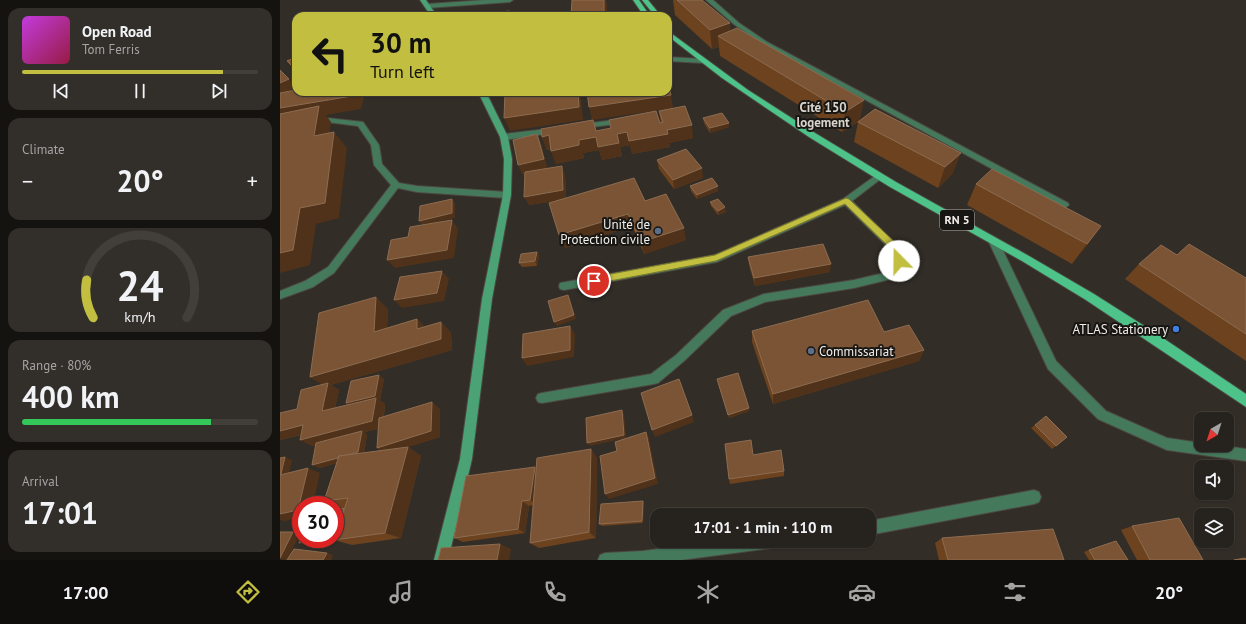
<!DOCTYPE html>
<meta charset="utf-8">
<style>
body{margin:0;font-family:"PT Sans",sans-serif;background:#322f2a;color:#f1f3f6;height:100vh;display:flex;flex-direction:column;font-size:15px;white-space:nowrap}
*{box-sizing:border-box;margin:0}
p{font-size:13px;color:#a4a4a4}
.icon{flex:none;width:22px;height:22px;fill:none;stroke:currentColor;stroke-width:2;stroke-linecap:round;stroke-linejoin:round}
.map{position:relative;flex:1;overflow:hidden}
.panel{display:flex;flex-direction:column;gap:8px;padding:8px;background:#151310;width:280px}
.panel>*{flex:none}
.guide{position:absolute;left:12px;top:12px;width:380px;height:84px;border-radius:12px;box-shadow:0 1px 3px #0004,0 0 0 1px #423f3b;background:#c1be40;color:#111;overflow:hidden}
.needle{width:26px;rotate:219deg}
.buttons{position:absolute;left:914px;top:412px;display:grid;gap:8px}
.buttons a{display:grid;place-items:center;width:40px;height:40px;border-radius:8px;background:#26221d;box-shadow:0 1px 3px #0004,0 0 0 1px #423f3b;font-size:20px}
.speed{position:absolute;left:12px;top:496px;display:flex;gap:8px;font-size:20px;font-weight:700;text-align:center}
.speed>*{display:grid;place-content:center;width:52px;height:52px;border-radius:50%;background:#26221d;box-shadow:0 1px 3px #0004,0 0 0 1px #423f3b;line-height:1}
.speed .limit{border:6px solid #d22;background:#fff;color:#111}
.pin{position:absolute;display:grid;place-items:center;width:34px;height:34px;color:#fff;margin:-17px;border:2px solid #fff;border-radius:50%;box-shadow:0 1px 4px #0007}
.me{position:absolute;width:44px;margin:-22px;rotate:338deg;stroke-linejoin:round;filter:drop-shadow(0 0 3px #0008)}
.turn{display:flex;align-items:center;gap:14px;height:84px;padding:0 12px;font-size:18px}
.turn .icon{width:52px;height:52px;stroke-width:2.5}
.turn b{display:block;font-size:28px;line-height:34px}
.big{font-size:30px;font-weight:800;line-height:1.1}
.panel .card{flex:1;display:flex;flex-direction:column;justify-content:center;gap:6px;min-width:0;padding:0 14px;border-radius:12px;background:#322f2a}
.panel .dial{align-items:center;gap:0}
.dial svg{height:104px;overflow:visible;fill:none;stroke:#423f3b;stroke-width:7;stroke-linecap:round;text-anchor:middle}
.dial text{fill:#f1f3f6;stroke:none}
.song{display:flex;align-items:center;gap:12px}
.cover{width:48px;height:48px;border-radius:6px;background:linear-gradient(135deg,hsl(290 70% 55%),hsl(340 70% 35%))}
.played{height:4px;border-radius:2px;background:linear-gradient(90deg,#c1be40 85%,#423f3b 85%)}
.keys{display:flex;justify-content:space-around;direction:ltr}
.heat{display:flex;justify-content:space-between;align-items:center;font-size:22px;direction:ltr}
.charge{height:6px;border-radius:3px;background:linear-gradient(90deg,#34c759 80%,#423f3b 0)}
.trip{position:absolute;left:370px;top:508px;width:226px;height:40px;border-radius:12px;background:#26221d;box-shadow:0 1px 3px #0004,0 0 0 1px #423f3b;font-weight:800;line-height:40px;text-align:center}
.tabs{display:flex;height:64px;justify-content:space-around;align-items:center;background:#0f0e0c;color:#a4a4a4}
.tabs .icon{width:28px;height:28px}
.tabs .active{color:#c1be40}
.tabs b{font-size:18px;color:#f1f3f6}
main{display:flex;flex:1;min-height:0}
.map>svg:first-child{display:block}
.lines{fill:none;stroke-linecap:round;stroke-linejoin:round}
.lane-casing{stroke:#4d4842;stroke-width:2}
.street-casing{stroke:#4d4842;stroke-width:2}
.secondary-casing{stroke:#4d4842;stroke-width:2}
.primary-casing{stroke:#4d4842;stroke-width:2}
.lane{fill:#45795c;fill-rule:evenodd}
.street{fill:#45795c;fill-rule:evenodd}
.secondary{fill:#4ba375;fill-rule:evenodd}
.primary{fill:#4dc389;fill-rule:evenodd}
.wall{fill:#6c421f;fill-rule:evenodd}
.shaded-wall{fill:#4f3219}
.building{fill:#7a5435;stroke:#8d6c51}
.route{fill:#c1be40;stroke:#7d7c2a}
.service-dot{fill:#5c6f8a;stroke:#181613;stroke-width:1.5}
.shop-dot{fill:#3f7fe0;stroke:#181613;stroke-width:1.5}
.labels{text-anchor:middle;stroke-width:4;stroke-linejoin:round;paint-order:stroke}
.shield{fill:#181613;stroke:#b0adaa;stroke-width:1}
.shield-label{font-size:12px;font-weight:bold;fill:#f1eeea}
.far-quarter-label{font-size:13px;font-weight:bold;fill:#d9d3cc;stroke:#181613}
.poi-label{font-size:13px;fill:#f1eeea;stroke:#181613;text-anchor:end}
</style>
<main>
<section class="panel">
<div class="card">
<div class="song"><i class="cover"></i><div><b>Open Road</b><p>Tom Ferris</p></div></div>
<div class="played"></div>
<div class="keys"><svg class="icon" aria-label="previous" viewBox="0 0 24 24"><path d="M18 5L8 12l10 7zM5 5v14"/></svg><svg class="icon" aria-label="pause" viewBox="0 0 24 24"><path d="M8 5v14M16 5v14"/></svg><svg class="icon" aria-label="next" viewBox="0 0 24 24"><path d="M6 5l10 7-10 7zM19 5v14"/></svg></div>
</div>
<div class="card"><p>Climate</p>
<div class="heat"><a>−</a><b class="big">20°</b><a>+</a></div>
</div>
<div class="card dial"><svg viewBox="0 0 100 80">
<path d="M14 69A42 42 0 1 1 86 69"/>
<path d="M14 69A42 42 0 0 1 9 40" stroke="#c1be40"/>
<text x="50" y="56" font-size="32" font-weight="700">24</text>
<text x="50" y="72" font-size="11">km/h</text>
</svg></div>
<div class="card"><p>Range · 80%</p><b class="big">400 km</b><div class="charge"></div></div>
<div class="card"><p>Arrival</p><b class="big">17:01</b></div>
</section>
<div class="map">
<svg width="966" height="560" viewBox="0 0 966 560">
<rect width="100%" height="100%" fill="#322d27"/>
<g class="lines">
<defs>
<g id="lane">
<path d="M228,11L230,12L232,16H226L225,13Z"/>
<path d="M388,57L423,59L426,61L423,63L388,61Z"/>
<path d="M47,118L83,122L99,145L102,164L119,183L137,186L227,192L231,195L227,198L137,192L118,188L54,273L33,287L0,299V291L25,281L48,267L111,185L94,165L91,145L78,126L47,122L36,125L32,123L33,121Z"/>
<path d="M713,236L718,240L776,361L826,411L887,438L921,443V445H939L966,449V461L887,450L818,419L768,369L708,240Z"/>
</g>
<g id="street">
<path d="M205,0H233L230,2L147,8L144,6L147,4Z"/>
<path d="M426,0H433L459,23L487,42L788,203L789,205L785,208L782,207L483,44L455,25Z"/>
<path d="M342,119H345V123L303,128L299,126L303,124Z"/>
<path d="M275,128H278V132L224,140L220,137L224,134Z"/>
<path d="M599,173L602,174L603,176L602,178L572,201L624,252V261L611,279L574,288L485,302L451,316L404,361L378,383L374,384L262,403L258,402L256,398L258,394L262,393L371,374L396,355L443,310L484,294L574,280L604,273L614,260V253L565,205L437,262L284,290L280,289L279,286L280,283L435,255L563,199Z"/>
<path d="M754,490L759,492L761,497L759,502L754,504L589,535V521Z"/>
<path d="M439,541H499L497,546L492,548L401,560H318L320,555L325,553L363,551Z"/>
</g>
<g id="secondary">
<path d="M140,0H146L157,16H151Z"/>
<path d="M198,92H206L228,137L232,159L231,195L212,299L192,459L168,560H154L180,459L202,299L223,195L224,159L220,137Z"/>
</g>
<g id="primary">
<path d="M353,0H359L370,16H364Z"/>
<path d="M362,0H368L381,16H375Z"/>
<path d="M388,31L468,90L535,133L616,182L749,256L814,294L877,334L966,394V407L806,300L742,261L610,187L529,137L442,78L388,36Z"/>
</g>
</defs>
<!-- lane casing -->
<use href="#lane" class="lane-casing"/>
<!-- street casing -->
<use href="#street" class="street-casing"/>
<!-- secondary casing -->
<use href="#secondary" class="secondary-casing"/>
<!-- primary casing -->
<use href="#primary" class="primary-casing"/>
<!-- lane -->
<use href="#lane" class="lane"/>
<!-- street -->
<use href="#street" class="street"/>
<!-- secondary -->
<use href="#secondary" class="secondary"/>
<!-- primary -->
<use href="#primary" class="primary"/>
</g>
<!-- wall -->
<g class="wall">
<path d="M393,0H422L450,31L580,120L595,109L673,173L658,188L574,142L578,122L562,132L440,56L439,47L432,49L395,15Z"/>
<path d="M16,57V72L7,61Z"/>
<path d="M379,111L413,138L389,143L390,147L352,154L350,145L340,147L342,156L322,160L319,150L303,153L304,158L276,164L271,149L267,150L262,137L317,131L381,123Z"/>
<path d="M423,118L449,127L430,133L424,123Z"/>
<path d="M257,134L261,144L267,168L285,175L286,198L365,201L406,240L364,254L352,226L285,248L281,200L249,205L244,174H242Z"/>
<path d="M377,160L423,178L394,189L379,169Z"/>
<path d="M696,184L821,226L792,264L687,205Z"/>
<path d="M410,186L438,191L417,199L411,191Z"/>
<path d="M430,202L446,212L438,215L431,206Z"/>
<path d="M257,252L259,256L257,266L242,267L239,263Z"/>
<path d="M897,255L966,278V361L845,279L859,264Z"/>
<path d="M468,257L550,272L475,286L469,265Z"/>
<path d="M108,309L107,328L137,319L144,327L161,322L171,333L172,350L51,385L59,390L55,408L68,405L66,403L104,379L100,400H99L105,404L104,416L160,409V437L128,447L141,456L121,538L72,545L54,540L65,507L61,508L44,501L57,463L39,468L36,445L32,446L21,435L0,440V413L17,409L42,384L30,377ZM98,429L97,448L102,451L84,453L87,435L84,432Z"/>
<path d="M472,331L604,332L644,350L639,361L493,404L472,342Z"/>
<path d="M437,379L469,408V411L449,418Z"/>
<path d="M755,425L787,437L772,449L751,428Z"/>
<path d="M311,449L317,458L316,538L259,548L250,543L253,505L249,506L245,533L183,542L174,538L255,467L256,469Z"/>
<path d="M473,455L504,471V476L450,484L449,479Z"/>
<path d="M363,501L364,503L363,523L322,526L319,524Z"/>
<path d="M852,526L923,560H857L841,530Z"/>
<path d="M662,538L784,560H659L655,543Z"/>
<path d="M809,550L848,560H809L804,552Z"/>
</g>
<!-- shaded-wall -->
<g class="shaded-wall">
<path d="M324,0H326L327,5V16H324Z"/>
<path d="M450,23L451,43L438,36L439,47L432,49L430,30Z"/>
<path d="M9,79L16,88L0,95V83Z"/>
<path d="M73,92H84L85,93L81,109L46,115L51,122L47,152L34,136L0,123V108Z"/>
<path d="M298,92H299L301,99L303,120L230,131L224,118Z"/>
<path d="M391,95L393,108L312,120L309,107Z"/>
<path d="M584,100L580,120L562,132L565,112Z"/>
<path d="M449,123V127L430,133V128Z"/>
<path d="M412,125L413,138L389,143L390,147L352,154L350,145L340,147L342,156L322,160L319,150L303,153L304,158L276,164L271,151L299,140L347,132L387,130Z"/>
<path d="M54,132L67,148L59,218L36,224L30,265L0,273V253Z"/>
<path d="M257,134L261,144L267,168L242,174L238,165Z"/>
<path d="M269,135L274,148L267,150L262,137Z"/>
<path d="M681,153L673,173L658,188L665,167Z"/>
<path d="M282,166L285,175L286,199L249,205L244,197Z"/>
<path d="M422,168L423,178L394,189L393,180Z"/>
<path d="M438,186V191L417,199V195Z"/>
<path d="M172,199L175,203V218L142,225L139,221Z"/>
<path d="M445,207L446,212L438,215V211Z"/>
<path d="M348,214L352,226L285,248L279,235Z"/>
<path d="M172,220L178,229L174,258L115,268L107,260Z"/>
<path d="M821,226L807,246L792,264L807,244Z"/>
<path d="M404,228L406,240L364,254L361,242Z"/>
<path d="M257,252L259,256L257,266L255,261Z"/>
<path d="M551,264L550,272L475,286L474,278Z"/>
<path d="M162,271L169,279L164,301L122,308L114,300Z"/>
<path d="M288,295L290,299L296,319L277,326L274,322Z"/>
<path d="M96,297L108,309L106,343L94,332Z"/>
<path d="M137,319L148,330L137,329Z"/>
<path d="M161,322L171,333L172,350L51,385L59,390L53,418L42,411L46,387L30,377Z"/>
<path d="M290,326L295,334L294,357L247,366L242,358Z"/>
<path d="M644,350L639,361L493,404V394Z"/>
<path d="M99,375L104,379L100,400H99L105,404L102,428L84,432L87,435L84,455L39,468L32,465L81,433L32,446L20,440L71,406L66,403Z"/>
<path d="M152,402L160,409V437L128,447L141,456L121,538L105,533L107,454L97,448Z"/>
<path d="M469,408V411L449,418L448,415Z"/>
<path d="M342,410L344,414L346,438L310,446L307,443Z"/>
<path d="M412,415L414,422L375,437L372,430Z"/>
<path d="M23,425L35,431L0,440V431Z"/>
<path d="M366,432L369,438L378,484L329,499L325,494Z"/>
<path d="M311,449L317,458L316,538L309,532Z"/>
<path d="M5,457L12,460L8,478L0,480Z"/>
<path d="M255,467L261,473L257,505L250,500Z"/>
<path d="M28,468L40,473L33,505H21V517L5,521L0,520V514Z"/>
<path d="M242,501L249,506L245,533L238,529Z"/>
<path d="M363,501L364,503L363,523L362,521Z"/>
<path d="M13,532L20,534L7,560L0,559Z"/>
<path d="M37,539H53L26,545L19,543Z"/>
<path d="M220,544L231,549L229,560H217Z"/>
<path d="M47,553L53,555L51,560H43Z"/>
</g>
<!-- building -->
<g class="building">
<path d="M292,0H324V16H291Z"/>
<path d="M397,0H422L450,23L430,30Z"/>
<path d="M457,28L584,100L565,112L438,36Z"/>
<path d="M16,57V70L7,61Z"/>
<path d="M0,70L9,79L0,83Z"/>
<path d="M388,83L391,95L309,107L307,92H388Z"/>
<path d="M16,90V92H73L72,96L0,108V93Z"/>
<path d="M225,92H298L299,107L224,118Z"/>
<path d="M39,106L34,136L54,132L45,203L20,208L13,250L0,253V114Z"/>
<path d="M405,106L412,125L387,130L388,134L349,141L347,132L337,134L339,143L318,147L316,137L299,140V145L271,151L269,135L262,137L261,129L313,120L316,131L331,128L329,120L376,111L380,123L383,122L379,111Z"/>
<path d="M595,109L681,153L665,167L578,122Z"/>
<path d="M442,113L449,123L430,128L423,118Z"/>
<path d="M257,134L264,159L238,165L233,140Z"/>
<path d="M406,149L422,168L393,180L377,160Z"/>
<path d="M282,166L283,190L244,197L245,172Z"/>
<path d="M712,169L821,226L807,244L696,184Z"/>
<path d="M354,178L365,201L386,194L404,228L361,242L348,214L279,235L269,203Z"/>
<path d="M432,178L438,186L417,195L410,186Z"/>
<path d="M172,199V213L139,221L140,206Z"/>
<path d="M438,199L445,207L438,211L430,202Z"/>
<path d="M172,220L167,250L107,260L111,240L128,237L130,227Z"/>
<path d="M543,244L551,264L474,278L468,257Z"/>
<path d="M909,244L966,278V334L859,264L881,245L897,255Z"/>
<path d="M257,252L255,261L239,263L241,254Z"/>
<path d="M162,271L157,293L114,300L120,277Z"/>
<path d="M288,295L294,315L274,322L268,301Z"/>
<path d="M96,297L94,332L137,319V329L161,322V339L30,377L39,313Z"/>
<path d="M588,300L604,332L629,325L644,350L493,394L472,331Z"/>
<path d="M290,326V350L242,358L243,334Z"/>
<path d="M458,373L469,408L448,415L437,379Z"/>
<path d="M99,375L95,396L66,403L71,381Z"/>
<path d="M399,379L412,415L372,430L361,393Z"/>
<path d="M48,383L42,411L96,398L92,421L20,440L23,425L0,431V413L17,409L21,390Z"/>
<path d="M152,402L151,431L97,448L99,418Z"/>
<path d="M342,410L344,435L307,443L306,418Z"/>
<path d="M766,416L787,437L776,446L755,425Z"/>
<path d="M82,431L78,452L68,455L59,456L58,458L32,465L36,443Z"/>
<path d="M366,432L375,478L325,494L320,456L337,451L335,442Z"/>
<path d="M471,440L473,455L501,450L504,471L449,479L445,444Z"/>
<path d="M128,447L105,533L54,540L68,498L44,501L59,456Z"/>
<path d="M311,449L309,532L250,543L257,458Z"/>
<path d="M5,457L1,474L0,475V458Z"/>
<path d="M255,467L250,500L242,501L238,529L174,538L186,476Z"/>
<path d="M28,468L18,510L0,514V475Z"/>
<path d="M363,501L362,521L319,524L321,504Z"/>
<path d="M64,508L56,535H55V510Z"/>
<path d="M899,518L923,560H870L852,526Z"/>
<path d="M773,529L784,560H668L662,538Z"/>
<path d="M0,532H13L0,558Z"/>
<path d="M21,535V539H37L19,543Z"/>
<path d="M836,541L848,560H815L809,550Z"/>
<path d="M220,544L217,560H158L161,548Z"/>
<path d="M14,549L47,553L43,560H7Z"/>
<path d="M965,558L966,560H954Z"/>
</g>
<!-- route -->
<path class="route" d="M566,198L569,199L622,249L624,252L622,264H616L615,253L565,204L436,261L314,284L309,281L314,277L435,255Z"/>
<!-- markers -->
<g class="service-dot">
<circle cx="378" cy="231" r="4"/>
<circle cx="531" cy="351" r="4"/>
</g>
<circle class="shop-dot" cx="896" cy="329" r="4"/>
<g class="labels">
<!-- shield labels -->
<rect class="shield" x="660" y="210" width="34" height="20" rx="3"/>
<g class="shield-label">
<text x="677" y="224">RN 5</text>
</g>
<!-- far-quarter labels -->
<g class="far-quarter-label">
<text x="543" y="112">Cité 150<tspan x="543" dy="15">logement</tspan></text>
</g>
<!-- poi labels -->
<g class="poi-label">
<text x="370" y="229">Unité de<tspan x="370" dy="15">Protection civile</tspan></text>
<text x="888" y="334">ATLAS Stationery</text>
<text x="539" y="356" text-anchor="start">Commissariat</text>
</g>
</g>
</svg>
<div class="buttons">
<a><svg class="needle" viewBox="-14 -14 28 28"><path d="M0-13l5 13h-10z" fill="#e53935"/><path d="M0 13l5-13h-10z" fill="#a4a4a4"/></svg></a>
<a><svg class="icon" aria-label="sound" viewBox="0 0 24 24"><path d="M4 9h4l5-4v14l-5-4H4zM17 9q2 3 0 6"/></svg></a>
<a><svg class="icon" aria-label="layers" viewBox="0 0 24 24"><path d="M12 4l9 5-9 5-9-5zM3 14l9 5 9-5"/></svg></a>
</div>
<div class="speed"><div class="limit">30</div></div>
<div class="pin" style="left:314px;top:281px;background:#d93025"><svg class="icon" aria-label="arrive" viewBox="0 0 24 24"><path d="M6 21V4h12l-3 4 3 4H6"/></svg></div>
<svg class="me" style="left:619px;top:261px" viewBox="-20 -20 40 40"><circle r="19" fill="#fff"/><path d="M0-13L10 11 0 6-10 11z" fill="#c1be40"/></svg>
<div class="trip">17:01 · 1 min · 110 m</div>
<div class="guide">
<div class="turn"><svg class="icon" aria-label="left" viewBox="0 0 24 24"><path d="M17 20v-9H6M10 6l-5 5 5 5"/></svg><div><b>30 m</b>Turn left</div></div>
</div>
</div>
</main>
<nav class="tabs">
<b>17:00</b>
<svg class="icon active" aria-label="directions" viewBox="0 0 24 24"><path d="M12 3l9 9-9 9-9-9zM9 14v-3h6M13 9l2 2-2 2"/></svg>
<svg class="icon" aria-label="music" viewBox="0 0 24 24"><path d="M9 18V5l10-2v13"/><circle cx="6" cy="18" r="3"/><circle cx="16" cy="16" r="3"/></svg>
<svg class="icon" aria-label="phone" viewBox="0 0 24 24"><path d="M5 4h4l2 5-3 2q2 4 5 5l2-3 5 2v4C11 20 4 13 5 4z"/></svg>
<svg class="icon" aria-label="climate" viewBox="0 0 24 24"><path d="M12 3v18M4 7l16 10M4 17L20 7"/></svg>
<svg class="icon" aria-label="car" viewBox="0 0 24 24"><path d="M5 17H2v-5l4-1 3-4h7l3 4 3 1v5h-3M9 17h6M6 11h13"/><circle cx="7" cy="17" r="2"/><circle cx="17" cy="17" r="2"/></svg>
<svg class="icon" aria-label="filters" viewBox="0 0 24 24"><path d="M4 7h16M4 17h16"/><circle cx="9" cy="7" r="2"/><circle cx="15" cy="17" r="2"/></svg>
<b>20°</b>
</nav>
